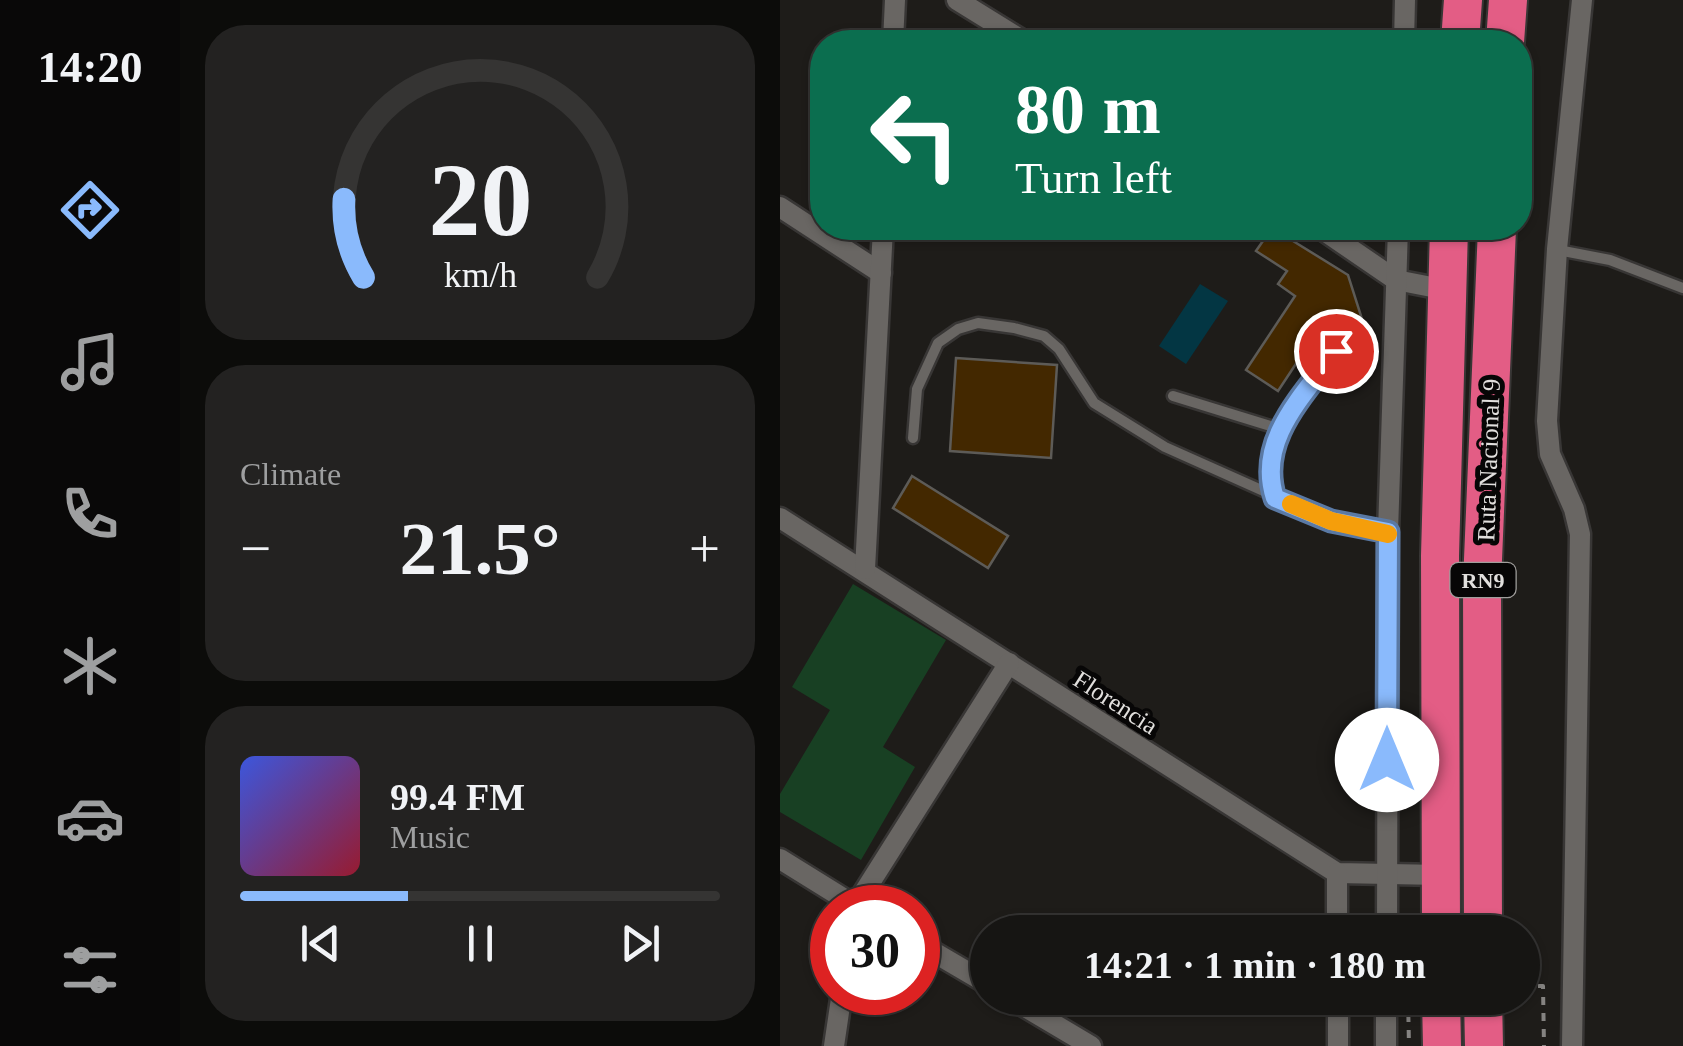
<!DOCTYPE html>
<meta charset="utf-8">
<style>
body{margin:0;font-family:"Times New Roman",serif;background:#232221;color:#f1f3f6;height:100vh;display:flex;flex-direction:column;font-size:38px;white-space:nowrap}
*{box-sizing:border-box;margin:0}
p{font-size:32px;color:#9e9fa0}
.icon{flex:none;width:55px;height:55px;fill:none;stroke:currentColor;stroke-width:2;stroke-linecap:round;stroke-linejoin:round}
.map{position:relative;flex:1;overflow:hidden}
.drawer{display:flex;flex-direction:column;gap:25px;padding:25px;background:#0c0c0a;width:600px}
.drawer>*{flex:none}
.banner{position:absolute;left:30px;top:30px;width:722px;height:210px;border-radius:40px;box-shadow:0 2px 8px #0004,0 0 0 2px #353433;background:#0b6e4f;color:#fff;overflow:hidden}
.speed{position:absolute;left:30px;top:885px;display:flex;gap:20px;font-size:50px;font-weight:700;text-align:center}
.speed>*{display:grid;place-content:center;width:130px;height:130px;border-radius:50%;background:#161513;box-shadow:0 2px 8px #0004,0 0 0 2px #353433;line-height:1}
.speed .limit{border:15px solid #d22;background:#fff;color:#111}
.pin{position:absolute;display:grid;place-items:center;width:85px;height:85px;color:#fff;margin:-42px;border:5px solid #fff;border-radius:50%;box-shadow:0 2px 10px #0007}
.me{position:absolute;width:110px;margin:-55px;rotate:0deg;stroke-linejoin:round;filter:drop-shadow(0 0 8px #0008)}
.turn{display:flex;align-items:center;gap:35px;height:210px;padding:0 40px;font-size:45px}
.turn .icon{width:130px;height:130px;stroke-width:2.5}
.turn b{display:block;font-size:70px;line-height:85px}
.big{font-size:75px;font-weight:600;line-height:1.1}
.drawer .widget{flex:1;display:flex;flex-direction:column;justify-content:center;gap:15px;min-width:0;padding:0 35px;border-radius:40px;background:#232221}
.drawer .dial{align-items:center;gap:0}
.dial svg{height:260px;overflow:visible;fill:none;stroke:#353433;stroke-width:7;stroke-linecap:round;text-anchor:middle}
.dial text{fill:#f1f3f6;stroke:none}
.song{display:flex;align-items:center;gap:30px}
.cover{width:120px;height:120px;border-radius:15px;background:linear-gradient(135deg,hsl(230 70% 55%),hsl(350 70% 35%))}
.played{height:10px;border-radius:5px;background:linear-gradient(90deg,#8abafc 35%,#353433 35%)}
.keys{display:flex;justify-content:space-around;direction:ltr}
.heat{display:flex;justify-content:space-between;align-items:center;font-size:55px;direction:ltr}
.trip{position:absolute;left:190px;top:915px;width:570px;height:100px;border-radius:50px;background:#161513;box-shadow:0 2px 8px #0004,0 0 0 2px #353433;font-weight:600;line-height:100px;text-align:center}
main{display:flex;flex:1;min-height:0}
.tab-bar{display:flex;flex-direction:column;width:180px;justify-content:space-around;align-items:center;background:#090808;color:#9e9fa0}
.tab-bar .icon{width:70px;height:70px}
.tab-bar .selected{color:#8abafc}
.tab-bar b{font-size:45px;color:#f1f3f6}
.map>svg:first-child{display:block}
.green{fill:#184023}
.water{fill:#033643}
.building{fill:#432800;stroke:#5d5b57;stroke-width:2.5}
.lines{fill:none;stroke-linecap:round;stroke-linejoin:round}
.lane-casing{stroke:#383635;stroke-width:15}
.street-casing{stroke:#383635;stroke-width:25}
.highway-casing{stroke:#383635;stroke-width:42}
.path{stroke:#858381;stroke-width:4;stroke-dasharray:8 8;stroke-linecap:butt}
.lane{stroke:#696663;stroke-width:10}
.street{stroke:#696663;stroke-width:20}
.highway{stroke:#e35d85;stroke-width:38}
.route-casing{stroke:#5a79a4;stroke-width:25}
.route{stroke:#8abafc;stroke-width:18}
.slow{stroke:#f59e0b;stroke-width:18}
.labels{text-anchor:middle;stroke-width:10;stroke-linejoin:round;paint-order:stroke}
.shield{fill:#070606;stroke:#a09e9c;stroke-width:2.5}
.shield-label{font-size:22px;font-weight:bold;fill:#e1dfdd}
.street-label{font-size:25px;fill:#e1dfdd;stroke:#070606}
</style>
<main>
<nav class="tab-bar">
<b>14:20</b>
<svg class="icon selected" aria-label="directions" viewBox="0 0 24 24"><path d="M12 3l9 9-9 9-9-9zM9 14v-3h6M13 9l2 2-2 2"/></svg>
<svg class="icon" aria-label="music" viewBox="0 0 24 24"><path d="M9 18V5l10-2v13"/><circle cx="6" cy="18" r="3"/><circle cx="16" cy="16" r="3"/></svg>
<svg class="icon" aria-label="phone" viewBox="0 0 24 24"><path d="M5 4h4l2 5-3 2q2 4 5 5l2-3 5 2v4C11 20 4 13 5 4z"/></svg>
<svg class="icon" aria-label="climate" viewBox="0 0 24 24"><path d="M12 3v18M4 7l16 10M4 17L20 7"/></svg>
<svg class="icon" aria-label="car" viewBox="0 0 24 24"><path d="M5 17H2v-5l4-1 3-4h7l3 4 3 1v5h-3M9 17h6M6 11h13"/><circle cx="7" cy="17" r="2"/><circle cx="17" cy="17" r="2"/></svg>
<svg class="icon" aria-label="filters" viewBox="0 0 24 24"><path d="M4 7h16M4 17h16"/><circle cx="9" cy="7" r="2"/><circle cx="15" cy="17" r="2"/></svg>
</nav>
<section class="drawer">
<div class="widget dial"><svg viewBox="0 0 100 80">
<path d="M14 69A42 42 0 1 1 86 69"/>
<path d="M14 69A42 42 0 0 1 8 45" stroke="#8abafc"/>
<text x="50" y="56" font-size="32" font-weight="700">20</text>
<text x="50" y="72" font-size="11">km/h</text>
</svg></div>
<div class="widget"><p>Climate</p>
<div class="heat"><a>−</a><b class="big">21.5°</b><a>+</a></div>
</div>
<div class="widget">
<div class="song"><i class="cover"></i><div><b>99.4 FM</b><p>Music</p></div></div>
<div class="played"></div>
<div class="keys"><svg class="icon" aria-label="previous" viewBox="0 0 24 24"><path d="M18 5L8 12l10 7zM5 5v14"/></svg><svg class="icon" aria-label="pause" viewBox="0 0 24 24"><path d="M8 5v14M16 5v14"/></svg><svg class="icon" aria-label="next" viewBox="0 0 24 24"><path d="M6 5l10 7-10 7zM19 5v14"/></svg></div>
</div>
</section>
<div class="map">
<svg width="903" height="1046" viewBox="0 0 903 1046">
<rect width="100%" height="100%" fill="#1e1c19"/>
<!-- green -->
<path class="green" d="M73,584L166,640L103,747L135,767L81,860L0,812V794L50,710L12,687Z"/>
<!-- water -->
<path class="water" d="M420,284L448,301L406,364L379,346Z"/>
<!-- building -->
<g class="building">
<path d="M442,228H463L456,239Z"/>
<path d="M492,228L568,275L582,319L573,333L549,317L545,323L552,328L542,343L533,338L498,391L466,370L515,296L498,284L507,271L476,251Z"/>
<path d="M176,358L277,365L271,458L170,451Z"/>
<path d="M132,476L228,536L208,568L113,508Z"/>
</g>
<g class="lines">
<defs>
<g id="lane">
<path d="M778,250L830,260L903,288"/>
<path d="M393,396L500,429"/>
<path d="M133,438L137,389L158,343L178,329L198,323L234,328L264,336L279,349L314,403L385,447L551,521L607,532"/>
<path d="M495,497C476,440 525,395 556,351"/>
</g>
<g id="street">
<path d="M177,0L245,42"/>
<path d="M113,42L115,0"/>
<path d="M624,42L625,0"/>
<path d="M0,207L101,273"/>
<path d="M540,228L616,280L667,290"/>
<path d="M0,518L557,873L661,875"/>
<path d="M85,569L103,228"/>
<path d="M0,859L79,908"/>
<path d="M557,873V932"/>
<path d="M74,908L229,663"/>
<path d="M607,932L608,532L618,228"/>
<path d="M138,943L208,984"/>
<path d="M230,998L311,1046"/>
<path d="M558,998V1046"/>
<path d="M54,1046L62,992"/>
<path d="M606,1046V998"/>
<path d="M792,1046L800,534L794,509L770,454L767,421L777,249L802,0"/>
</g>
<g id="highway">
<path d="M680,42L683,0"/>
<path d="M725,42L728,0"/>
<path d="M661,932L660,556L669,228"/>
<path d="M703,932L702,583L717,228"/>
<path d="M661,998L662,1046"/>
<path d="M703,998L704,1046"/>
</g>
</defs>
<!-- lane casing -->
<use href="#lane" class="lane-casing"/>
<!-- street casing -->
<use href="#street" class="street-casing"/>
<!-- highway casing -->
<use href="#highway" class="highway-casing"/>
<!-- path -->
<g class="path">
<path d="M742,986H763L764,1046"/>
<path d="M628,998L629,1046"/>
</g>
<!-- lane -->
<use href="#lane" class="lane"/>
<!-- street -->
<use href="#street" class="street"/>
<!-- highway -->
<use href="#highway" class="highway"/>
</g>
<g class="lines">
<defs>
<path id="route" d="M556,351C524,395 476,440 495,498L551,521L608,532L607,760"/>
</defs>
<!-- route casing -->
<use href="#route" class="route-casing"/>
<!-- route -->
<use href="#route" class="route"/>
<!-- slow -->
<path class="slow" d="M511,504L551,521L608,534"/>
</g>
<g class="labels">
<!-- shield labels -->
<rect class="shield" x="670.5" y="563" width="65" height="34" rx="8"/>
<g class="shield-label">
<text x="703" y="588">RN9</text>
</g>
<!-- street labels -->
<g class="street-label">
<text transform="translate(708 460) rotate(-88)" y="9">Ruta Nacional 9</text>
<text transform="translate(336 702) rotate(33)" y="9">Florencia</text>
</g>
</g>
</svg>
<div class="speed"><div class="limit">30</div></div>
<div class="pin" style="left:556px;top:351px;background:#d93025"><svg class="icon" aria-label="arrive" viewBox="0 0 24 24"><path d="M6 21V4h12l-3 4 3 4H6"/></svg></div>
<svg class="me" style="left:607px;top:760px" viewBox="-20 -20 40 40"><circle r="19" fill="#fff"/><path d="M0-13L10 11 0 6-10 11z" fill="#8abafc"/></svg>
<div class="trip">14:21 · 1 min · 180 m</div>
<div class="banner">
<div class="turn"><svg class="icon" aria-label="left" viewBox="0 0 24 24"><path d="M17 20v-9H6M10 6l-5 5 5 5"/></svg><div><b>80 m</b>Turn left</div></div>
</div>
</div>
</main>
